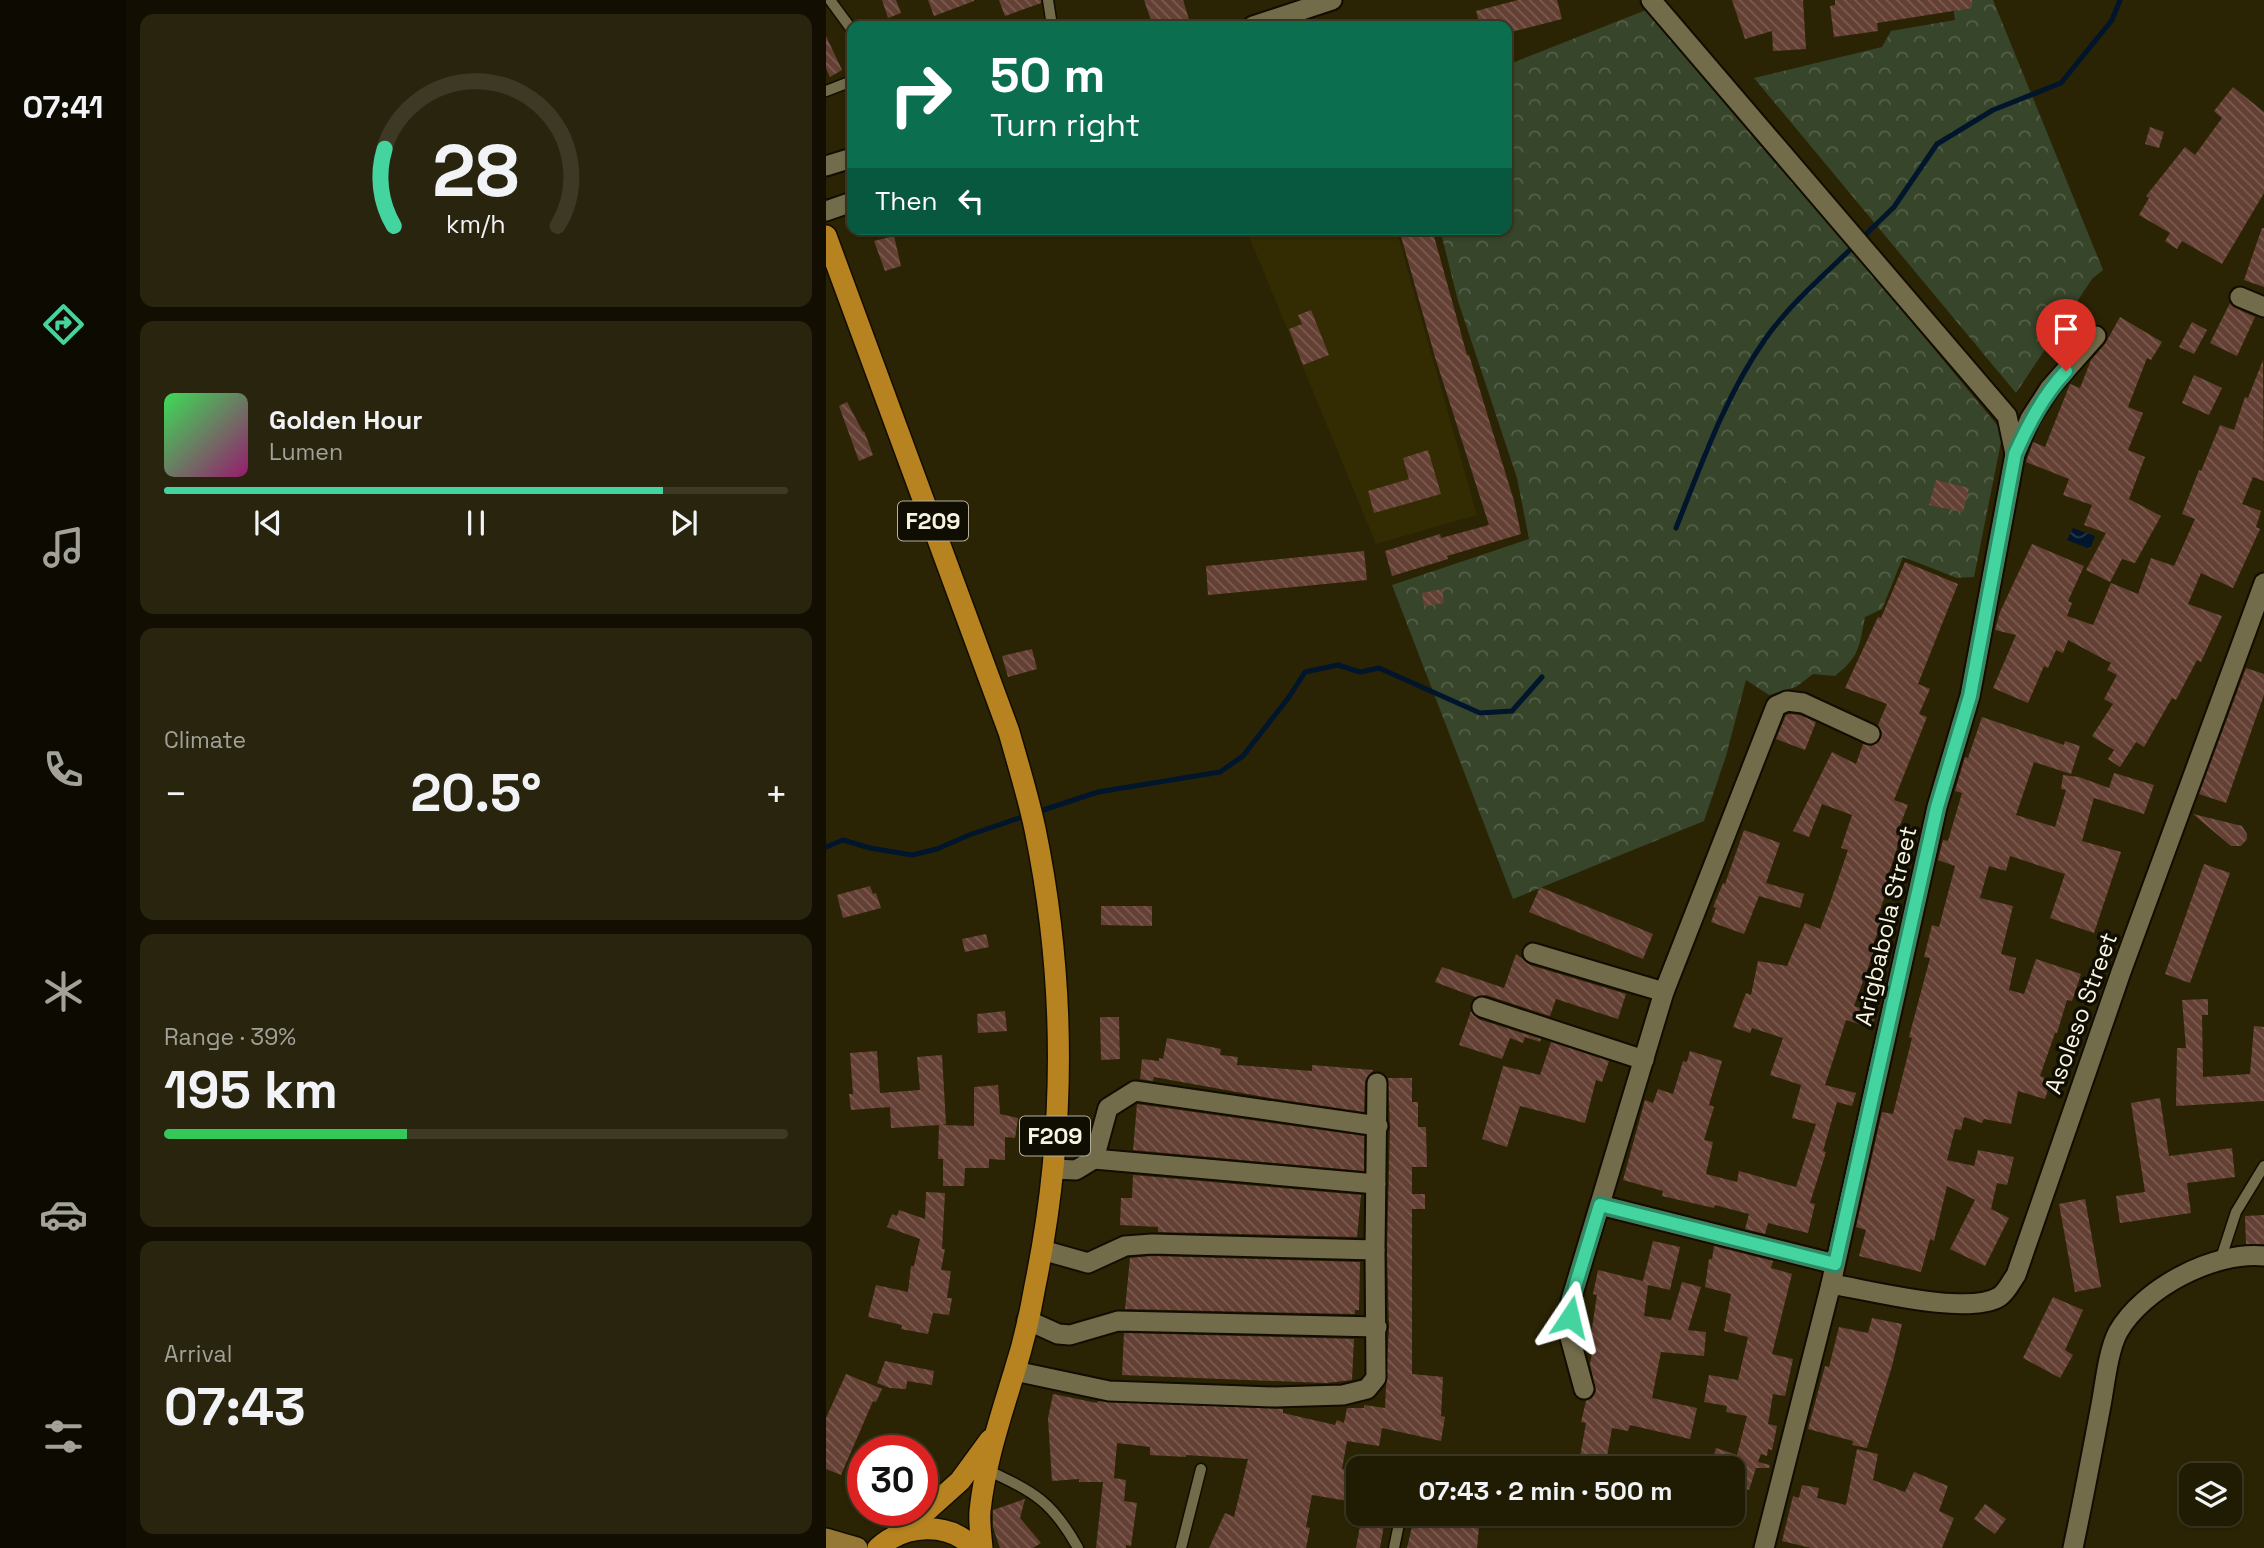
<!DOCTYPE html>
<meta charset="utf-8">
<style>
body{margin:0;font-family:"Space Grotesk",sans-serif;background:#28240d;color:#f1f3f6;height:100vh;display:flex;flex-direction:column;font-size:26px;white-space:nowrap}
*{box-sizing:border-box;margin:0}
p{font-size:23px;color:#a2a19a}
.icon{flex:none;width:38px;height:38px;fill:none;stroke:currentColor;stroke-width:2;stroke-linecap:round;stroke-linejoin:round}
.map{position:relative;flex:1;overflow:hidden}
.details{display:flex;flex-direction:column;gap:14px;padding:14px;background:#120f02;width:700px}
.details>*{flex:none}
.hud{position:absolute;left:21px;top:21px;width:665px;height:214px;border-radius:14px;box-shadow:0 2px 5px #0004,0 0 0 2px #3d3925;background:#0b6e4f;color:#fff;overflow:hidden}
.fabs{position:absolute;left:1353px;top:1463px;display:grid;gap:14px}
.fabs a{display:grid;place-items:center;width:63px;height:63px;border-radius:14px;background:#201b03;box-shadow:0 2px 5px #0004,0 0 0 2px #3d3925;font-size:35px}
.speed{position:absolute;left:21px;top:1435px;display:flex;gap:14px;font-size:35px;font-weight:700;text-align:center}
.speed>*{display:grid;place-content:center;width:91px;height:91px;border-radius:50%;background:#201b03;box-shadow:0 2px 5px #0004,0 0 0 2px #3d3925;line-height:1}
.speed .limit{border:10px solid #d22;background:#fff;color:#111}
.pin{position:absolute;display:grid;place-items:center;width:60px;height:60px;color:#fff;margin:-72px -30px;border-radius:50% 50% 50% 0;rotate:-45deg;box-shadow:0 0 7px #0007}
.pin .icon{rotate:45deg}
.me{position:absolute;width:77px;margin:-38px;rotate:10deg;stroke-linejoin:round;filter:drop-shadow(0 0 5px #0008)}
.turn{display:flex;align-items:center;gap:24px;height:147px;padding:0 28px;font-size:32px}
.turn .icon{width:91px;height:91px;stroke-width:2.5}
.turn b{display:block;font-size:49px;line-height:60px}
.then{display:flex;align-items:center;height:66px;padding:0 28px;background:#0003;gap:14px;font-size:26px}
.big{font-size:52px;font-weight:700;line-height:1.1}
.details .tile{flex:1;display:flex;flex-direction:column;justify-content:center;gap:10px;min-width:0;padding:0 24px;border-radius:14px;background:#28240d}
.details .dial{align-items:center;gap:0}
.dial svg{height:182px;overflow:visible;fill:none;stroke:#3d3925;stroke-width:7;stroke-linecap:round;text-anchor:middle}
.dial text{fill:#f1f3f6;stroke:none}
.song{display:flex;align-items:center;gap:21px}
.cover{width:84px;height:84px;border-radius:10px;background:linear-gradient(135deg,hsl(130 70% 55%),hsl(320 70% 35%))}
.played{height:7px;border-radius:4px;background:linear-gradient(90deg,#44d49f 80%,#3d3925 80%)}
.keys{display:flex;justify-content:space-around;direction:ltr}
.heat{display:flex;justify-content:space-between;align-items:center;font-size:38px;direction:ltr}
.charge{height:10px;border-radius:5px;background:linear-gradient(90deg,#34c759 39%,#3d3925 0)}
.trip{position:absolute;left:520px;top:1456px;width:399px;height:70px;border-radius:14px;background:#201b03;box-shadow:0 2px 5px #0004,0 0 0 2px #3d3925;font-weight:700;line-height:70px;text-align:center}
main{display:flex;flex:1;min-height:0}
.dock{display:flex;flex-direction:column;width:126px;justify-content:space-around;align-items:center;background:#0d0b01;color:#a2a19a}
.dock .icon{width:49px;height:49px}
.dock .selected{color:#44d49f}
.dock b{font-size:32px;color:#f1f3f6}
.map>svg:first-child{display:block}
.built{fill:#332b01}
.forest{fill:url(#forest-crowns)}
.water{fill:url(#water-waves)}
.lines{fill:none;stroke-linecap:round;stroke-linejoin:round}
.stream{stroke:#01152c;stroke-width:5}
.building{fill:url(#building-back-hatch)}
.lane-casing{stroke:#120d00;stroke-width:13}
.street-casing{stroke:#120d00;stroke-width:23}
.secondary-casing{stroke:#120d00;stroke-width:24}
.primary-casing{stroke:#120d00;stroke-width:24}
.lane{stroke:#736c4b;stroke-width:10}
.street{stroke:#736c4b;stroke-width:19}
.secondary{stroke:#957835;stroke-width:21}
.primary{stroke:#b68320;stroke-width:21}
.route-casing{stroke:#2c8a67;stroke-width:18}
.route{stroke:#44d49f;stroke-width:12}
.labels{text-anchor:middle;stroke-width:7;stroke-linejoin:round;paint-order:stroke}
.shield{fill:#100d03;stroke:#b2af9f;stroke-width:2}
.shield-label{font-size:23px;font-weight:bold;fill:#f8f4e2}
.street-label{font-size:24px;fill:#f8f4e2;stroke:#100d03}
</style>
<main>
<nav class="dock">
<b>07:41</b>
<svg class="icon selected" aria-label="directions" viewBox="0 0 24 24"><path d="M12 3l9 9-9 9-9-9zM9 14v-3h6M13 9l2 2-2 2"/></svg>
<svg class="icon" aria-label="music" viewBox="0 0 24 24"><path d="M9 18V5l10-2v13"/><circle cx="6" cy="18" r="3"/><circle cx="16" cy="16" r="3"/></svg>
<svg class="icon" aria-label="phone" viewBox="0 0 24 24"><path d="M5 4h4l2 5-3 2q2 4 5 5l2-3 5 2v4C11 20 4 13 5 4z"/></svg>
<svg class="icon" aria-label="climate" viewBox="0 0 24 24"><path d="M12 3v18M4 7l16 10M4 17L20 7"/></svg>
<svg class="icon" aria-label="car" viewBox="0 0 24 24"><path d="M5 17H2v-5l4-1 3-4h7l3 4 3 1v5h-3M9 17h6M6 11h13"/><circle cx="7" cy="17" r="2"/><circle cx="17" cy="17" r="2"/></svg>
<svg class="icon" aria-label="filters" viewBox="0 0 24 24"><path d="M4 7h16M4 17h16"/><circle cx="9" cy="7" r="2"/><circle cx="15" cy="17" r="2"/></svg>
</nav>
<section class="details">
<div class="tile dial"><svg viewBox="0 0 100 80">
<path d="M14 69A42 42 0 1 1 86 69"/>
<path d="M14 69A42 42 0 0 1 10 35" stroke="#44d49f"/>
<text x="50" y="56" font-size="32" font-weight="700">28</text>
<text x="50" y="72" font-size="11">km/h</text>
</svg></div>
<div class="tile">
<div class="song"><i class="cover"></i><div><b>Golden Hour</b><p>Lumen</p></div></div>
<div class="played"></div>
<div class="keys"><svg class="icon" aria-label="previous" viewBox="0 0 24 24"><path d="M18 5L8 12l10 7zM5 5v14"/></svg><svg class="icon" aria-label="pause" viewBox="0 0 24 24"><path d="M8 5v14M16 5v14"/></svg><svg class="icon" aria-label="next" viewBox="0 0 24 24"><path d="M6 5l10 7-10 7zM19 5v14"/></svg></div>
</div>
<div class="tile"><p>Climate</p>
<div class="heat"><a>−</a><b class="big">20.5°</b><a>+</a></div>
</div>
<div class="tile"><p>Range · 39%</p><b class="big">195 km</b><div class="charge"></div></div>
<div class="tile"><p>Arrival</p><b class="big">07:43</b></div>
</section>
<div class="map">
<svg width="1438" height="1548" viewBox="0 0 1438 1548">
<defs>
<pattern id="forest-crowns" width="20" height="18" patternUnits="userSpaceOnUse" patternTransform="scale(1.75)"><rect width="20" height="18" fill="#37452b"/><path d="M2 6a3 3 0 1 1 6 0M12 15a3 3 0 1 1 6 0" fill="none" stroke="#556049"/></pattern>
<pattern id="water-waves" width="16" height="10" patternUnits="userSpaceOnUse" patternTransform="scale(1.75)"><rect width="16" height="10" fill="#01152c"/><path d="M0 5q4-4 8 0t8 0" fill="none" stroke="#27384a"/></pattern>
<pattern id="building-back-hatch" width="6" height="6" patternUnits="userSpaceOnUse" patternTransform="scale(1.75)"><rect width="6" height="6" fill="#644034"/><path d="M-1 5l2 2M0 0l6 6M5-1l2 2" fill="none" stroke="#7b5c51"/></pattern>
</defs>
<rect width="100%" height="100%" fill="#2b2404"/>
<!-- built -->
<path class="built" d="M420,229H570L651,515L550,544Z"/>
<!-- forest -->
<g class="forest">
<path d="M1126,0H1167L1277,270L1266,279L1190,393L928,78L1056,47L1065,31L1129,20Z"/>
<path d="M825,8L1177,432L1148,577L1131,578L1077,557L1056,609L1039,617C1033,647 1034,656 1009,676L987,674L970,687L943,695L920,680L900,756L878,821L687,899L566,585L703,539L691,478L632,301L614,229H681V65Z"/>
</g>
<!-- water -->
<path class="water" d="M1247,528L1269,536L1264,549L1241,540Z"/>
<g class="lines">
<!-- stream -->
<g class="stream">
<path d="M1036,238L1068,207L1111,144L1167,110L1235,83L1286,20L1294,0"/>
<path d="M850,528C876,463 899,396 940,338C963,305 1000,273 1029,245"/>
<path d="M211,812L272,792L394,772L417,756L463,697L479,672L512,665L534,672L553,668L654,713L686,711L716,677"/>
<path d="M0,847L17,840L44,848L86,855L111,849L143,835L202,815"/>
</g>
</g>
<!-- building -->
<g class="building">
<path d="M56,0H70L75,13L62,18Z"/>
<path d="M102,0H148V1L108,16Z"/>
<path d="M173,0H215V3L179,16Z"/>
<path d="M318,0H357L365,26H327Z"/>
<path d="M692,0H731L736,19L681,33V26H654L650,11Z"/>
<path d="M906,0H977L980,49L947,51L946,31L919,39Z"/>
<path d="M1009,0H1146V8L1051,23L1052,31L1008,37L1004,6L1009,5Z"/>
<path d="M0,36L16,70L4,77L0,68Z"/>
<path d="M1407,87L1438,112V193L1396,264L1356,241L1351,249L1339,241L1344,233L1313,215L1323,198L1320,196L1359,147L1369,155L1396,118L1388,111Z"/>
<path d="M1324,127L1338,132L1333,148L1319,144Z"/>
<path d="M1436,228H1438V287L1418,280Z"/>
<path d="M573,229H606L641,355H643L688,501L695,534L621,556L622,559L566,576L559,551L614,534L615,538L663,525L609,357Z"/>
<path d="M68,236L75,266L59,271L48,241Z"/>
<path d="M1404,303L1409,308L1429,317L1411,356L1384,343Z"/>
<path d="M485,310L503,355L477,365L463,329L476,324L472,315Z"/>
<path d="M1294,317L1336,342L1325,360L1321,358L1302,407L1317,413L1302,450L1319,457L1303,499L1335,516L1309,563L1296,559L1284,582L1260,570L1280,533L1258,525L1266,505L1237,495L1243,479L1200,462L1207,442L1219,447L1244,384L1254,388L1265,360L1279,344Z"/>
<path d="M1366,322L1381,330L1368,354L1353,347Z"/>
<path d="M1437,360L1438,481L1427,477L1416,504L1435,511L1430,527L1434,529L1407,588L1375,573L1362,604L1396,616L1375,662L1371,660L1350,700L1346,698L1318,747L1310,742L1294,767L1282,759L1288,750L1266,736L1287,704L1278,699L1291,675L1281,670L1285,663L1242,640L1237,653L1230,650L1222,668L1218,666L1202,703L1167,688L1190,635L1169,630L1174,612L1206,544L1258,566L1242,601L1246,603L1241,616L1267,625L1285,583L1312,594L1325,558L1348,566L1369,519L1356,514L1373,470L1375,471L1394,425L1408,430L1419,397L1422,398Z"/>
<path d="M1368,375L1396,388L1383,415L1356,403Z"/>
<path d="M21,402L37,432L38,431L47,455L33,461L13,406Z"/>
<path d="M602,450L615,494L548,513L542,491L583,479L577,458Z"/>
<path d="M1110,480L1143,488L1137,512L1103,505Z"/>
<path d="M538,551L541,580L382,595L380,566Z"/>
<path d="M1079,562L1132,584L1092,684L1104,689L1093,714L1101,717L1068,800L1082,805L1070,835L1075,836L1063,873L1066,874L1052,916L1057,918L1045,950L1048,951L1028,1006L1050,1013L1046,1028L1020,1020L999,1085L1030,1093L1026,1106L1011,1102L997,1151L1000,1152L984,1203L989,1204L982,1233L942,1223L939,1234L919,1229L923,1214L889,1205L888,1208L836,1196L837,1191L797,1180L819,1100L827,1103L832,1089L847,1094L857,1061L861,1062L864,1051L896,1061L883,1105L888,1107L878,1140L887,1142L880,1174L911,1182L913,1171L970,1187L990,1124L966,1118L975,1085L944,1075L957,1038L926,1028L924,1033L907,1027L920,993L925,995L932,961L961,966L979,923L994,929L1005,900L1022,850L1015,848L1026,815L996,804L983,837L967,831L1006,752L1030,764L1037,744L1046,746L1055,738L1056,732L1052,725L1061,704L1019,688L1052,617L1055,618Z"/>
<path d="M616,589L618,603L598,606L596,593Z"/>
<path d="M206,649L211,669L182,677L176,656Z"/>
<path d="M1420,668L1438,674V695L1400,803L1373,794Z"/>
<path d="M963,714L974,715L990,722L979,750L950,739L960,715Z"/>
<path d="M1156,717L1238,745L1239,741L1254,746L1245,774L1208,762L1190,815L1229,827L1240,790L1235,789L1237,775L1253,777L1283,788L1288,773L1328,785L1318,814L1268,798L1256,841L1295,852L1268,933L1224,918L1239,874L1184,856L1180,871L1163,866L1154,898L1187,906L1175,954L1190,958L1183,990L1198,994L1210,959L1255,974L1246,1001L1241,1000L1231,1033H1229L1214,1076L1225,1080L1219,1099L1192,1091L1185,1124L1158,1119L1156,1123L1138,1117L1135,1130L1129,1129L1121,1160L1148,1166L1152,1150L1188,1157L1181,1185L1171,1183L1165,1209L1183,1218L1159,1266L1124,1249L1149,1200L1121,1186L1108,1241L1104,1239L1095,1272L1033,1256L1040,1230L1030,1227L1056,1112L1067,1114L1086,1038L1083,1037L1104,958L1098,957L1106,925L1113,927L1126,878L1129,866L1112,860L1117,840L1122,841L1136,793L1129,791L1139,757L1142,758Z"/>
<path d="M1367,814L1416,826L1421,834V839L1415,846H1405Z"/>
<path d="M918,830L954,843L940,883L978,894L974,908L933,896L918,934L885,922L890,908L887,907L897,883L899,884Z"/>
<path d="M1378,864L1404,873L1364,983L1339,974Z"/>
<path d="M44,886L47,894L50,893L55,908L17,918L11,895Z"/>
<path d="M714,887L827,934L817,959L703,912Z"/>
<path d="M275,906H326V926L275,925Z"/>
<path d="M160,934L163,947L139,952L136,939Z"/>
<path d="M690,954L704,965L800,994L792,1019L730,999L724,1016L660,995L649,997L609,982L616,967L678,988Z"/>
<path d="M1382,999V1015H1376L1377,1077L1424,1074L1428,1026L1438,1027V1101L1350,1106L1351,1048H1360L1356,1000Z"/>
<path d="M179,1011L181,1031L152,1033L151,1014Z"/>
<path d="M645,1011L652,1019L715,1039L714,1042L699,1037L697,1043L684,1038L676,1059L633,1045Z"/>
<path d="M274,1017H293L294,1059L275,1060Z"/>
<path d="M341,1038L395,1049L394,1055L412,1057L411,1065L486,1071V1065L547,1070L539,1082L538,1112L444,1098L328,1077L327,1081L314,1079L316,1059L333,1061V1058L337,1059Z"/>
<path d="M725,1042L783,1061L776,1082L770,1080L759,1123L694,1106L681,1147L656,1139L677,1066L714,1075Z"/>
<path d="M51,1051L54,1093L94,1090L91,1057L116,1055L120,1124L116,1125L148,1126V1087L172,1085L174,1114L192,1118L189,1138L179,1137V1160L163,1159V1168H139L138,1186H117V1159H112L113,1125L65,1128L64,1107L25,1110L23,1094H27L24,1053Z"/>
<path d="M562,1078H586V1102H592V1127H600L601,1167H586V1194H599V1209H586V1374L617,1377L615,1416L619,1417L615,1441L556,1428L553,1446L521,1441L516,1469L532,1472L528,1502L486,1495L480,1527L484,1528L480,1548H383L399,1513L408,1517L422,1459L360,1455V1457L324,1455V1447L291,1443L288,1478L300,1480L298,1501L311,1503L305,1546L300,1545V1548H270L277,1482H253V1479L226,1481L222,1418L227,1394L271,1403L272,1401L457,1409V1413L509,1425L511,1420L518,1423L521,1408H538V1405L559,1408L563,1327L561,1250L564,1127Z"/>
<path d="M1334,1098L1343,1156L1406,1148L1409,1177L1361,1183L1365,1213L1294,1223L1290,1196L1319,1192L1305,1103Z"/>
<path d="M311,1104L538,1136V1171L307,1150Z"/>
<path d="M307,1175L535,1195L531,1237L332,1232V1227L294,1225L295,1198H306Z"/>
<path d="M100,1192L119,1193L116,1249H119L115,1270L125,1271L121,1298H126L123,1315L107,1313L102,1334L75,1329L76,1325L42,1317L50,1285L82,1292L85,1266H88L94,1239L61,1227L66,1214L71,1216L73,1210L99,1219Z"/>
<path d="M1259,1199L1275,1287L1249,1292L1233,1204Z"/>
<path d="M1438,1215V1244H1420L1419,1216Z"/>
<path d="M827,1241L854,1247L844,1290L822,1285L818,1316L845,1320L856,1282L875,1287L862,1330L880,1332L878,1356L835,1352L826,1398L871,1408L864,1439L804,1425L802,1431L786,1428L779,1468H752L760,1423L755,1422L760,1401L766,1398L770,1391L764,1364L768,1342L764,1341L771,1295L767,1294L772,1270L817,1281Z"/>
<path d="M888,1246L947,1261L945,1268L966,1274L946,1354L967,1359L959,1396L947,1394L942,1424L951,1426L946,1450L942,1449L941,1456L935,1454L932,1462L944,1465L943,1468H930L923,1490L906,1484V1468H884L890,1448L911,1455L921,1416L900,1412L901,1406L878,1402L883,1375L912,1380L922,1337L898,1331L905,1294L879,1287L883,1259H886Z"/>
<path d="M326,1256L534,1262L533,1310H529V1314L299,1309L304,1258Z"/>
<path d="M1227,1297L1257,1310L1239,1350L1247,1355L1234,1378L1197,1358Z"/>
<path d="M1046,1318L1076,1324L1066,1366L1041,1448L1026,1445L1027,1441L982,1429L999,1366L1003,1367L1013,1327L1042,1333Z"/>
<path d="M298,1333L528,1339L526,1380L500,1383L296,1375Z"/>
<path d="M59,1361L108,1371L106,1385L81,1381L80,1389L64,1388L51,1383Z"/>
<path d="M20,1374L56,1389L50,1402L47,1401L15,1475L0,1469V1418Z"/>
<path d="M1031,1449L1052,1454L1047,1480L1079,1492L1088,1472L1122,1486L1113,1511L1128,1518L1116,1548H985L956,1541L967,1496L973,1498L976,1485L993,1488L991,1498L1020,1505Z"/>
<path d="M199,1499L194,1518L215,1543L207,1548H174L167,1527V1510Z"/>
<path d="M1159,1504L1180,1519L1169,1534L1148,1519Z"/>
<path d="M589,1514H663L662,1527L653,1526L651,1548H581Z"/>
<path d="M536,1515L559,1519L554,1548H530Z"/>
</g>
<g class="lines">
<defs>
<g id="lane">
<path d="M4,0L26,30"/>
<path d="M222,0L226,26"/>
<path d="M0,91L26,81"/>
<path d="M1395,1258L1410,1212L1438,1166"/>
<path d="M586,1468L587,1462"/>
<path d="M161,1470C208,1492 226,1501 252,1548"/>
<path d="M355,1548L375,1469"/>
<path d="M568,1548L575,1514"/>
</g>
<g id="street">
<path d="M825,0L1181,416L1189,454"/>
<path d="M427,26L506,0"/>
<path d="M0,166L26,158"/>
<path d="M0,211L26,202"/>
<path d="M1414,297L1438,307"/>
<path d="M707,953L838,992"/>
<path d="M656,1007L818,1060"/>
<path d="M268,1159L550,1184"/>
<path d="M227,1169L250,1170L268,1159L282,1108L309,1091L552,1126"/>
<path d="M774,1205L1009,1264"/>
<path d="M216,1250L262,1263L299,1246L326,1244L549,1250"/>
<path d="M1005,1284C1043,1290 1141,1316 1173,1297C1180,1293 1185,1282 1190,1275L1295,972L1438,583"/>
<path d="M201,1320L232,1334L244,1335L292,1321L551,1327"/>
<path d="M189,1371L283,1391L449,1397L517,1395L541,1389L550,1378L549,1250L551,1083"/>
<path d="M758,1389L743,1334L745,1300L838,992L950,706L961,701L977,703L1044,734"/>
<path d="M938,1548L1005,1284L1111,807L1144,696L1189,454L1204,419L1224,388L1270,336"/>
<path d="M1247,1548C1257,1501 1266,1453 1275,1405C1279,1384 1282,1351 1292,1332C1317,1288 1388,1251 1438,1256"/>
</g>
<path id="secondary" d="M0,1539L31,1548"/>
<g id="primary">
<path d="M0,236L183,732C192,764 202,796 209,829C240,980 240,1135 209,1286C204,1315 197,1345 188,1373C174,1419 159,1463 154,1511C153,1523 155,1536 156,1548"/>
<path d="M77,1532L134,1481L164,1440"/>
<path d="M52,1548C79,1524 122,1521 148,1548"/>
</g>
</defs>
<!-- lane casing -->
<use href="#lane" class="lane-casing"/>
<!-- street casing -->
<use href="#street" class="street-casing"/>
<!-- secondary casing -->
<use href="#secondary" class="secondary-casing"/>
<!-- primary casing -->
<use href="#primary" class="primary-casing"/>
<!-- lane -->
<use href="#lane" class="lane"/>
<!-- street -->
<use href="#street" class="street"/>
<!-- secondary -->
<use href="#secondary" class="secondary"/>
<!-- primary -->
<use href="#primary" class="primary"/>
</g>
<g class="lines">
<defs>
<path id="route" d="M744,1317L745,1300L774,1205L1009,1264L1111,807L1144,696L1189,454C1203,423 1217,396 1240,371"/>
</defs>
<!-- route casing -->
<use href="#route" class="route-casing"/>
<!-- route -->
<use href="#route" class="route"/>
</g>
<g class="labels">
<!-- shield labels -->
<g class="shield">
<rect x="72" y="501.5" width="70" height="39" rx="5"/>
<rect x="194" y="1116.5" width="70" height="39" rx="5"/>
</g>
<g class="shield-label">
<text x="107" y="529">F209</text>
<text x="229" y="1144">F209</text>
</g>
<!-- street labels -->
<g class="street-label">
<text transform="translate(1060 926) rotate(-77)" y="8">Arigbabola Street</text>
<text transform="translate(1255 1013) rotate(-70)" y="8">Asoleso Street</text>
</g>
</g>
</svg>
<div class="fabs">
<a><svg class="icon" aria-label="layers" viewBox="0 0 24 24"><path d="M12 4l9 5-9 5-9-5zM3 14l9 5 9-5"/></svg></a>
</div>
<div class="speed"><div class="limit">30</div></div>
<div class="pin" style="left:1240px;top:371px;background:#d93025"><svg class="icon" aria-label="arrive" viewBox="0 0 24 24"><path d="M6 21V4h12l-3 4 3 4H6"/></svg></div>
<svg class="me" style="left:744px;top:1317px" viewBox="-20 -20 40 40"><path d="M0-17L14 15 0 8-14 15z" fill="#44d49f" stroke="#fff" stroke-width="4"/></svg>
<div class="trip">07:43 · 2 min · 500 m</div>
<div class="hud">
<div class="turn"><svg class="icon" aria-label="right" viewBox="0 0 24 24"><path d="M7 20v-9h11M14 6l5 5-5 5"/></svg><div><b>50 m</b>Turn right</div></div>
<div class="then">Then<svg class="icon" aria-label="left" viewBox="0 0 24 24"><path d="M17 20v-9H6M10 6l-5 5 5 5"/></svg></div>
</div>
</div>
</main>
